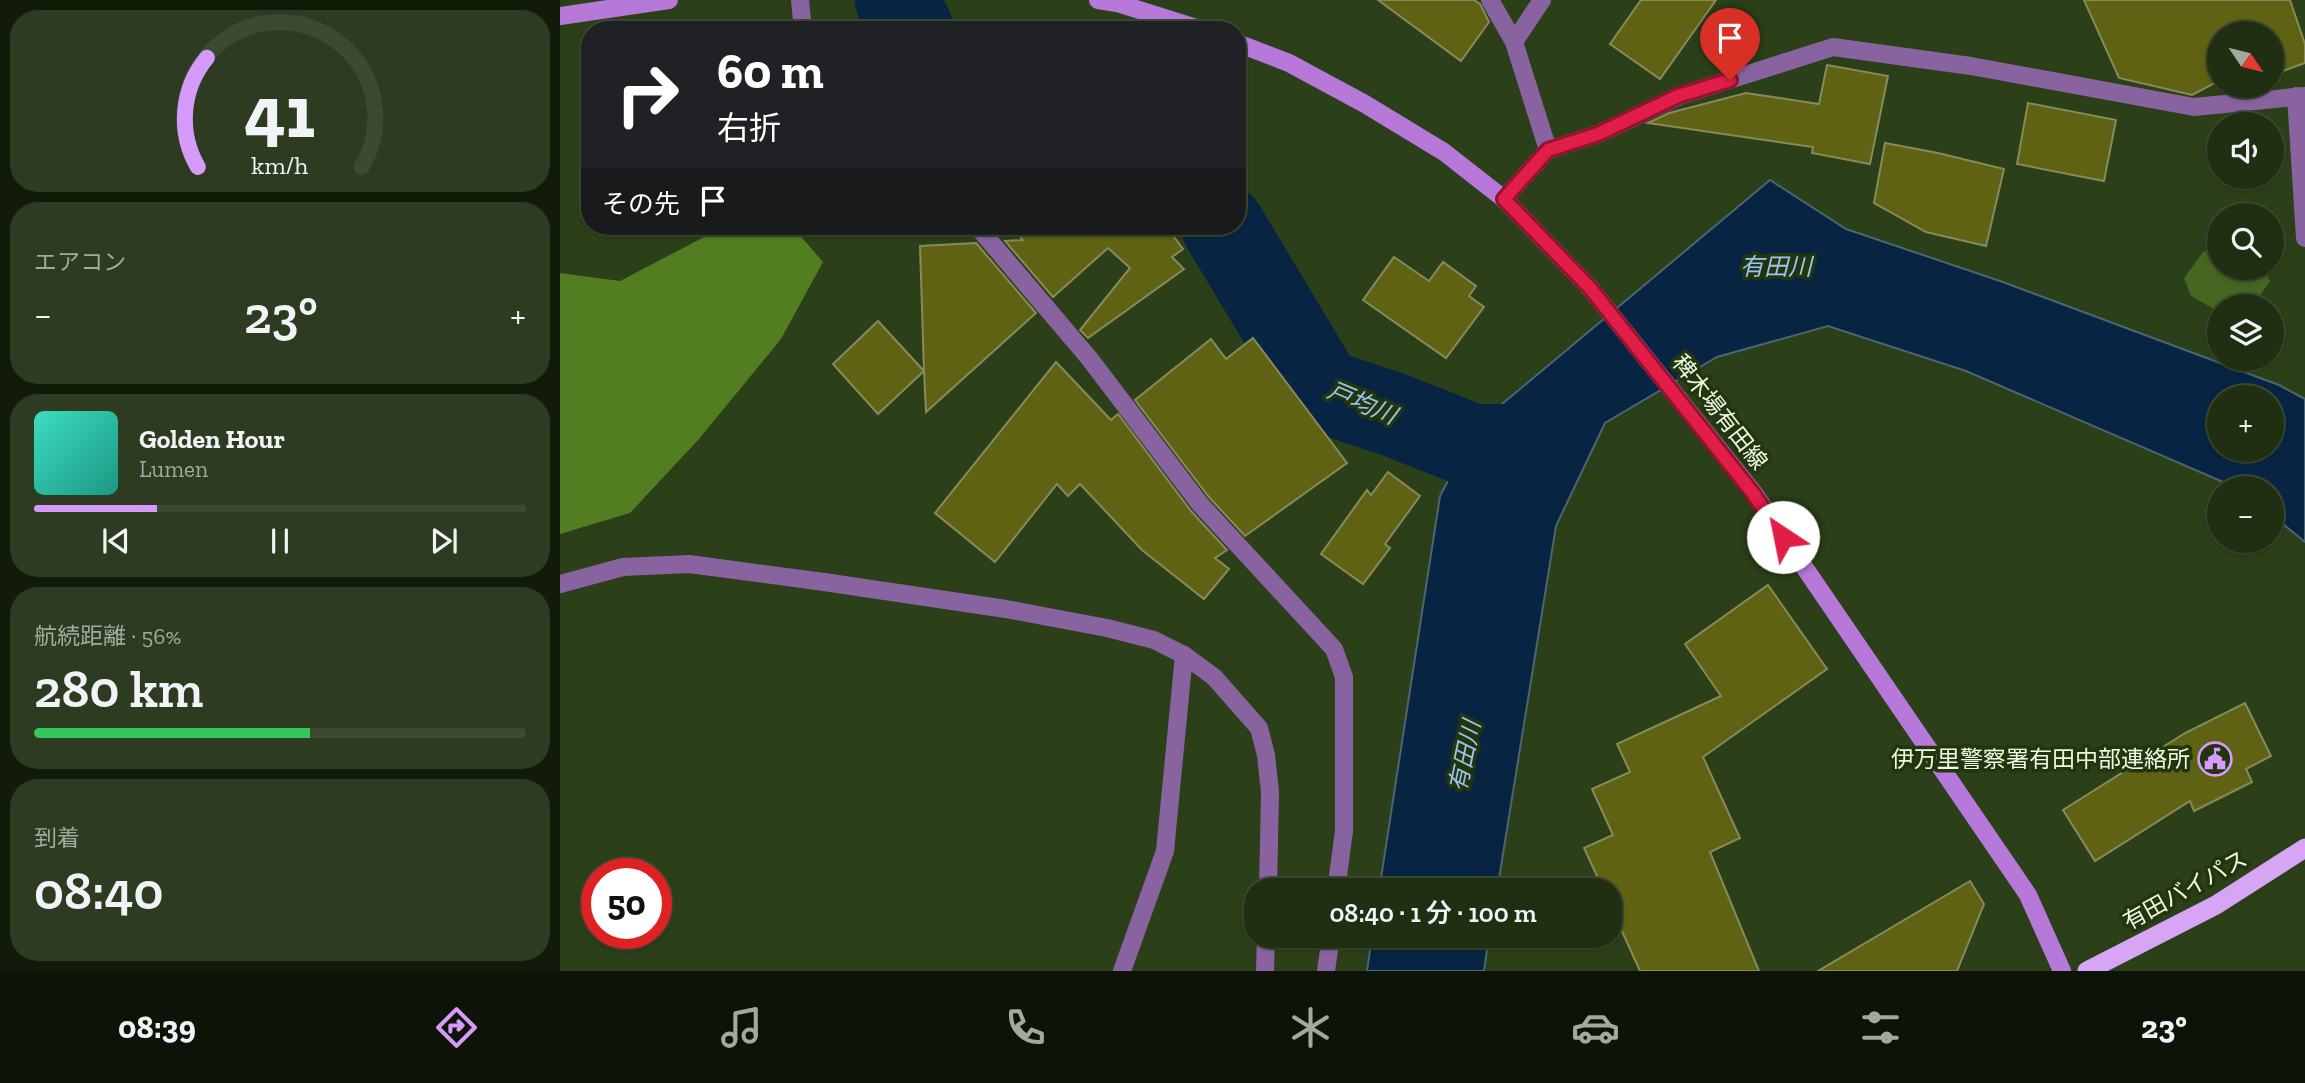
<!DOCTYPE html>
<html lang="ja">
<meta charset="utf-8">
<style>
body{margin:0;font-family:"Zilla Slab","Noto Sans JP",serif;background:#2d3b20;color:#f1f3f6;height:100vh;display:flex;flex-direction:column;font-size:26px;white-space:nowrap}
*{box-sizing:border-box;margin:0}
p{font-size:23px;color:#a2a99f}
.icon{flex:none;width:38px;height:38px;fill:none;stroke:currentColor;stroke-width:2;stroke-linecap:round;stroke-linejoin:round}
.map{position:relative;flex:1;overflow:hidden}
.panel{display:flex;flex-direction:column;gap:10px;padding:10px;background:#121a0a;width:560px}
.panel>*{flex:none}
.banner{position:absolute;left:21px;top:21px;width:665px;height:214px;border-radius:28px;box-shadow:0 2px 5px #0004,0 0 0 2px #3d4a32;background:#202124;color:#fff;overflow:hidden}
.needle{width:46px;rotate:125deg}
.buttons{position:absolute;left:1647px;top:21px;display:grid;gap:14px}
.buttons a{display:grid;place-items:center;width:77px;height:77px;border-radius:50%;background:#202f12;box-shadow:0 2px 5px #0004,0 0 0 2px #3d4a32;font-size:35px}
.speed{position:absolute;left:21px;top:858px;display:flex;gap:14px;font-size:35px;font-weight:700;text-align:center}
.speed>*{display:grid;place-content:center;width:91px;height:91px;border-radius:50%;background:#202f12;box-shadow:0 2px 5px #0004,0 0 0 2px #3d4a32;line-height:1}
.speed .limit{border:10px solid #d22;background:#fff;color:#111}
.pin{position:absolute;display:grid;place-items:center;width:60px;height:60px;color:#fff;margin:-72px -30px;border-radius:50% 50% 50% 0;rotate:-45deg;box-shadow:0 0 7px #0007}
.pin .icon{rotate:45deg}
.me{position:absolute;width:77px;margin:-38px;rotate:326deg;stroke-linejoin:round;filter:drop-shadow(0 0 5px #0008)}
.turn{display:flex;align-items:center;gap:24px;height:147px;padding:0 21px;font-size:32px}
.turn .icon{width:91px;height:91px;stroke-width:2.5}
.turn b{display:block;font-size:49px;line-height:60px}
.then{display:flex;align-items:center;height:66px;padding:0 21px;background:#0003;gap:14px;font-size:26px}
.big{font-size:52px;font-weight:600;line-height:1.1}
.panel .widget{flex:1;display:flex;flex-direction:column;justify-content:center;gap:10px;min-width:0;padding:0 24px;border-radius:28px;background:#2d3b20}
.panel .dial{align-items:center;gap:0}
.dial svg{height:182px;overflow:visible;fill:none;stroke:#3d4a32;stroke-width:7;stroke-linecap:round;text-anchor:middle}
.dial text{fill:#f1f3f6;stroke:none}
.song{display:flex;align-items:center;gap:21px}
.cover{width:84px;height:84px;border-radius:10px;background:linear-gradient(135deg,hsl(170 70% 55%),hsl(170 70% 35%))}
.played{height:7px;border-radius:4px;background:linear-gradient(90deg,#d69bfa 25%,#3d4a32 25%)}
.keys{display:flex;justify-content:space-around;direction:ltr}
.heat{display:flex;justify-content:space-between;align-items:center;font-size:38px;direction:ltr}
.charge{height:10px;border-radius:5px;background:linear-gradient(90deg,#34c759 56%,#3d4a32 0)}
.trip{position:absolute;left:684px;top:878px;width:378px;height:70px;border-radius:28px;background:#202f12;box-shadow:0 2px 5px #0004,0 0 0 2px #3d4a32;font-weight:600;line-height:70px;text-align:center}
.menu{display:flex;height:112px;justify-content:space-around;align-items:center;background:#0d1307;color:#a2a99f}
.menu .icon{width:49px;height:49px}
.menu .on{color:#d69bfa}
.menu b{font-size:32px;color:#f1f3f6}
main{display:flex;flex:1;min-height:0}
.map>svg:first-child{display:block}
.green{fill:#456721}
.forest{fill:#527d21}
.water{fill:#072542;stroke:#4c6572;stroke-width:2;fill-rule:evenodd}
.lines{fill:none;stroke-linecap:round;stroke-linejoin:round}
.river{stroke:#072542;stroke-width:84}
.building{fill:#5f6212;stroke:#878a5b;stroke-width:2}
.minor{stroke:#8963a0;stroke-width:18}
.secondary{stroke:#b679da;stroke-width:18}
.trunk{stroke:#d6a6f5;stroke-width:19}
.route-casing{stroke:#92132f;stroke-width:18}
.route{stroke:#e11d48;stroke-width:12}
.labels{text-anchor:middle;stroke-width:7;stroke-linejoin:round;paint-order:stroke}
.street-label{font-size:23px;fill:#ecfae3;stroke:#22350e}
.poi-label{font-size:23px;fill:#ecfae3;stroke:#22350e;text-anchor:end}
.water-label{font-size:24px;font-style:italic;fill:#9cc4f1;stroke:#22350e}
</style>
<main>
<section class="panel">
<div class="widget dial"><svg viewBox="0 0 100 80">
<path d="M14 69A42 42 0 1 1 86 69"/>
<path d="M14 69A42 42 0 0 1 18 21" stroke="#d69bfa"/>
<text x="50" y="56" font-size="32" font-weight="700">41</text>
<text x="50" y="72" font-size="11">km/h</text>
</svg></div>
<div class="widget"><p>エアコン</p>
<div class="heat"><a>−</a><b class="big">23°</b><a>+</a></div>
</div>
<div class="widget">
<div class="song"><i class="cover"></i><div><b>Golden Hour</b><p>Lumen</p></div></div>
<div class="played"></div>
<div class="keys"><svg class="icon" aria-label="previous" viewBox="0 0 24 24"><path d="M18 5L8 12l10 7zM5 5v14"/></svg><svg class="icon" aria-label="pause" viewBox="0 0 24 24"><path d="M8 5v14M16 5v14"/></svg><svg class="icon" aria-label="next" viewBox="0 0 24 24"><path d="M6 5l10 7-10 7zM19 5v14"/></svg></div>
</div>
<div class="widget"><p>航続距離 · 56%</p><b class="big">280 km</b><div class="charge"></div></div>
<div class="widget"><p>到着</p><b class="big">08:40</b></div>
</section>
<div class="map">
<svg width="1745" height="971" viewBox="0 0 1745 971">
<rect width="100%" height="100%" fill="#2b3f18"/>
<!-- green -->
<path class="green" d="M1659,248V268H1704L1710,281L1693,306H1659V312L1631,296L1624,278L1643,252Z"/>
<!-- forest -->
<path class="forest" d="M165,226H232L263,262L221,339L139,439L70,513L0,534V273L60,281Z"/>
<!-- water -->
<g class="water">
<path d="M1210,180L1286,229L1440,281L1719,385L1745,399V542L1712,515V488H1677L1406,371L1268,326L1157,357L1045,423L996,526L937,891H819L880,496L917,425ZM1659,397H1712V450H1659Z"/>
<path d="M812,936H929L924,971H807Z"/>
</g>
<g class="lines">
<!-- river -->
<g class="river">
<path d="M337,0L352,30"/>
<path d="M663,226L762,391L832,414L913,446H984"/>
</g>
</g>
<!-- building -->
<g class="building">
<path d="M818,0H914L920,4L929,22L901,61Z"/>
<path d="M1081,0H1156L1100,79L1050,44Z"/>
<path d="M1524,0H1730L1745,44V63L1712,75V33H1659V81L1632,95L1559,78Z"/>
<path d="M1267,65L1328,76L1310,164L1252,153L1253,147L1088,123L1109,113L1186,93L1259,104Z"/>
<path d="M1468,103L1556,120L1544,181L1457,164Z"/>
<path d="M1325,143L1378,153L1444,169L1426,246L1366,232L1314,203Z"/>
<path d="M451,226H606L623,249L612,257L624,269L528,338L520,330L570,268L548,248L493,297L445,241L463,240Z"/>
<path d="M416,243L476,313L366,412L364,371L318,414L273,364L318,321L364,371L360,246Z"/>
<path d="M834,257L869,281L883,262L916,286L909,296L924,307L886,358L803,300Z"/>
<path d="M693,338L787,463L685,536L649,497L575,400L651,339L666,359Z"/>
<path d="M496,362L551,420L558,414L631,511L667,550L655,558L669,569L644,599L582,550L520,484L508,496L497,484L435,562L375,513Z"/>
<path d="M828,472L860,496L825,544L830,548L803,584L761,554L807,490L811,495Z"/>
<path d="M1208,585L1267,669L1143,757L1180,838L1150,852L1199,971H1080L1050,905V891H1044L1024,848L1053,835L1032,789L1070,772L1057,744L1161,696L1125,644Z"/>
<path d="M1685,703L1711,756L1686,769L1692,782L1634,811L1630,801L1535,861L1503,810L1625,733Z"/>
<path d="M1410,881L1424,904L1397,971H1258Z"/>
</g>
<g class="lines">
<!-- minor -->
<g class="minor">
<path d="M240,0L243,30"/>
<path d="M930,0L954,42L988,150"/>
<path d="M954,42L982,0"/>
<path d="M1736,96L1745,238"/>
<path d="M944,199L988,150L1038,134L1119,96L1273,47L1411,66L1634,107L1745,96"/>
<path d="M417,226L529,358L640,504L774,649L784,677V831L776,891"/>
<path d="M0,584L63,567L129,564L264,582L446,609L547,628L594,640L624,655L654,677L699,728L706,755L710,792L708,891"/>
<path d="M562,971L605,851L624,655"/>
<path d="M705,971L706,936"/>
<path d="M766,971L771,936"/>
</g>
<!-- secondary -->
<g class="secondary">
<path d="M538,0L557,3L643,30"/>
<path d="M0,16L109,0"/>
<path d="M677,43L729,63L805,104L884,152L944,199L1030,288L1193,492L1468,895L1502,971"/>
</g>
<!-- trunk -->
<path class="trunk" d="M1527,971L1656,905L1745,848"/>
</g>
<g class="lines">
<defs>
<path id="route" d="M1170,80L1118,96L1038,134L988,150L944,199L1030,288L1192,492L1223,537"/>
</defs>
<!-- route casing -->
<use href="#route" class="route-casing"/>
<!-- route -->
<use href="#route" class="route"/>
</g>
<!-- icons -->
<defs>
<symbol id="civic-ring" viewBox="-11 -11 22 22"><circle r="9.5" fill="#22350e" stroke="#d69bfa" stroke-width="1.5"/><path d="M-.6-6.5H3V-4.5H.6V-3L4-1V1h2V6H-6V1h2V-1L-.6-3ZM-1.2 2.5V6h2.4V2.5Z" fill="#d69bfa"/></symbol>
</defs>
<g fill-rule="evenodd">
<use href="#civic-ring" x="1636" y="740" width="38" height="38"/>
</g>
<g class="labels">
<!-- street labels -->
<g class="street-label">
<text transform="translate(1160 412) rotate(52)" y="8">稗木場有田線</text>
<text transform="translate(1625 890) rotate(-29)" y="8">有田バイパス</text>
</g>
<!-- poi labels -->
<g class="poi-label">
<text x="1630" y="767">伊万里警察署有田中部連絡所</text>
</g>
<!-- water labels -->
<g class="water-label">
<text x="1216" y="275">有田川</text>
<text transform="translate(802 403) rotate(23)" y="8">戸均川</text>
<text transform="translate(905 756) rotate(-78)" y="8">有田川</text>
</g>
</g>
</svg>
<div class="buttons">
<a><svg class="needle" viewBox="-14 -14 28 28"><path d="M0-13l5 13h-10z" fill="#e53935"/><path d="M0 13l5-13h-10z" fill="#a2a99f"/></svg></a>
<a><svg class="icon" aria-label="sound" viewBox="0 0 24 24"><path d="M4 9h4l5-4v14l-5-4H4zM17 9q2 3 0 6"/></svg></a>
<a><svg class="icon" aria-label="search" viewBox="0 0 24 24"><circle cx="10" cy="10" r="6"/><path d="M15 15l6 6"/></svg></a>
<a><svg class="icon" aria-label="layers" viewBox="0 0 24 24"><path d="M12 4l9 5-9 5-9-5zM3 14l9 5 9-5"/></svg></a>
<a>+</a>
<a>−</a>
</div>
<div class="speed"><div class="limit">50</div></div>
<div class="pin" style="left:1170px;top:80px;background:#d93025"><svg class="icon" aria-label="arrive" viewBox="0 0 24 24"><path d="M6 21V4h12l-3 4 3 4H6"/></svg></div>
<svg class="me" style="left:1223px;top:537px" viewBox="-20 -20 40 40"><circle r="19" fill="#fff"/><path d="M0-13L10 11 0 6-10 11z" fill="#e11d48"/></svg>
<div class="trip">08:40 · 1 分 · 100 m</div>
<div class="banner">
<div class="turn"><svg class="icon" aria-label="right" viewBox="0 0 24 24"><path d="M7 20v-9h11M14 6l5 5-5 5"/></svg><div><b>60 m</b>右折</div></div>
<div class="then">その先<svg class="icon" aria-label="arrive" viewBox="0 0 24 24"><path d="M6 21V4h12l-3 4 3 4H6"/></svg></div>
</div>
</div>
</main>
<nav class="menu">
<b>08:39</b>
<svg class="icon on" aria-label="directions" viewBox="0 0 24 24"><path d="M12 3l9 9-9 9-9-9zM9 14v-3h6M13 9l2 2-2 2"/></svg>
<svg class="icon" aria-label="music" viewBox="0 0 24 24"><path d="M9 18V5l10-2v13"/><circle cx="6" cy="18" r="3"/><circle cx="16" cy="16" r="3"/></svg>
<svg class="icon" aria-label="phone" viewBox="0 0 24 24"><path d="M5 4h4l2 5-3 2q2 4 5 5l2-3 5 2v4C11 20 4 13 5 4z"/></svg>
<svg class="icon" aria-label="climate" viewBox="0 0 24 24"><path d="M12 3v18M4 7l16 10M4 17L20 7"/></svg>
<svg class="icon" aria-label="car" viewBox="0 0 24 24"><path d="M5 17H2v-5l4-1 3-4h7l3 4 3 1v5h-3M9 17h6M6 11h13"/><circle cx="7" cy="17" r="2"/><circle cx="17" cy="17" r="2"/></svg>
<svg class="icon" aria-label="filters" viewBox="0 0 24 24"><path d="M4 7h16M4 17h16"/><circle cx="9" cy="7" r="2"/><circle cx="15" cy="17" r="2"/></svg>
<b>23°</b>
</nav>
